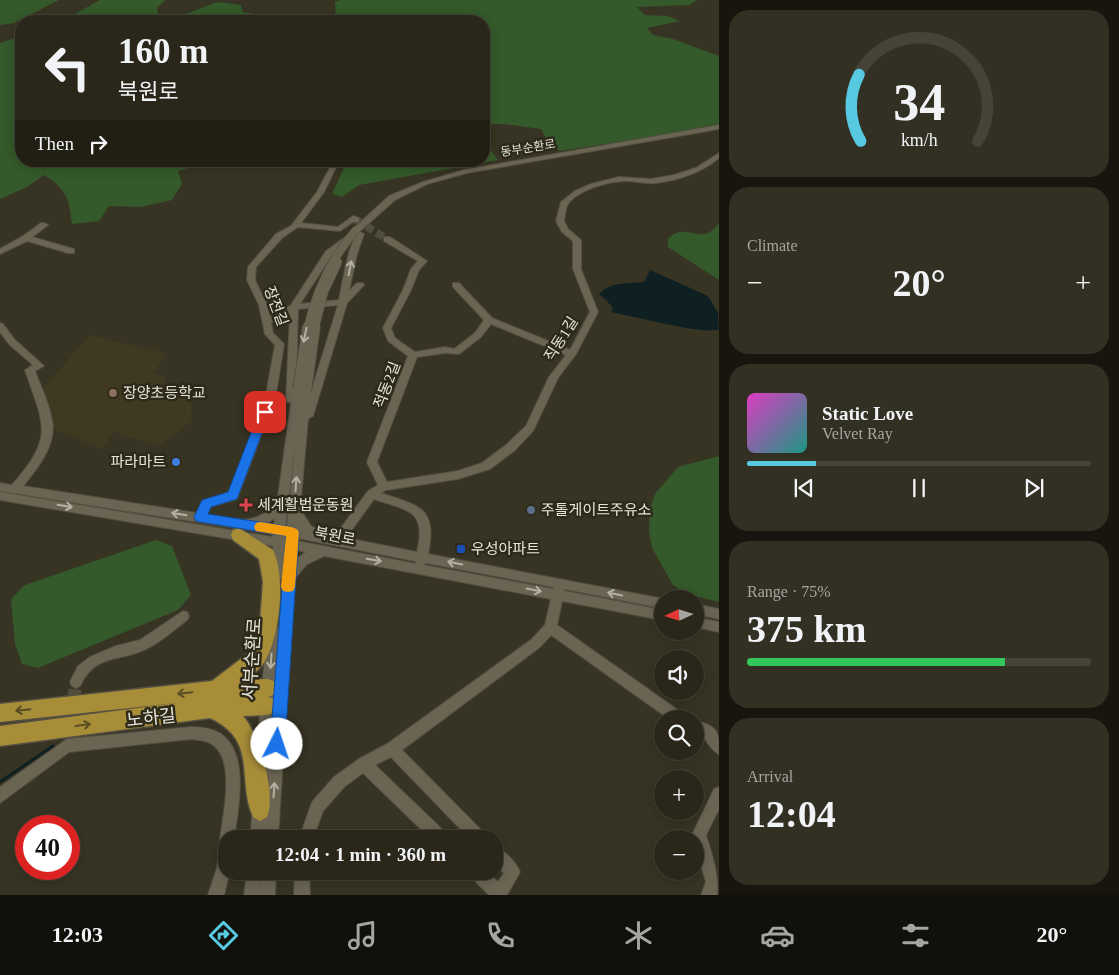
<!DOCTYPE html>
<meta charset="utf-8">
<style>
body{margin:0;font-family:"Times New Roman","Noto Sans KR",serif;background:#322f23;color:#f1f3f6;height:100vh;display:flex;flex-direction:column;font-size:19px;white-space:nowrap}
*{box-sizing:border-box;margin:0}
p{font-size:16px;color:#a5a5a2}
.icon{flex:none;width:28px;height:28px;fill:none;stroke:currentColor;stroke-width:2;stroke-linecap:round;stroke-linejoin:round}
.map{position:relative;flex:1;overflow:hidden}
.drawer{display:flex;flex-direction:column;gap:10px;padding:10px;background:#17150e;width:400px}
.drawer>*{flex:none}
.guide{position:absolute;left:15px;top:15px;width:475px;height:152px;border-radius:20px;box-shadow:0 2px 12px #0003,0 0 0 1px #464439;background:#2a271a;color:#f1f3f6;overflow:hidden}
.needle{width:32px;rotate:266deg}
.tools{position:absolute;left:654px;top:590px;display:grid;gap:10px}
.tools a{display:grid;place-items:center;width:50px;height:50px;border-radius:50%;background:#2a271a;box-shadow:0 2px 12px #0003,0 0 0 1px #464439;font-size:25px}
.speed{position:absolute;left:15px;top:815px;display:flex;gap:10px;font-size:25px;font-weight:700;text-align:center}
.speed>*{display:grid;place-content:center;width:65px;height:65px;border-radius:50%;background:#2a271a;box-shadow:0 2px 12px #0003,0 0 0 1px #464439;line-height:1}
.speed .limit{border:8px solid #d22;background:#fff;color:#111}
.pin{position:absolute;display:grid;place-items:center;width:42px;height:42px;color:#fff;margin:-21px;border-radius:10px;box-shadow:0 2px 8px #0006}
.me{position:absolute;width:55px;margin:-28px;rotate:4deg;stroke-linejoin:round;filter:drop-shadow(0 0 4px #0008)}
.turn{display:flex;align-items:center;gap:18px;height:105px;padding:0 20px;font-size:22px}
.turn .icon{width:65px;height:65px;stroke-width:2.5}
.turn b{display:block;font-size:35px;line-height:42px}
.then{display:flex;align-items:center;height:48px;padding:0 20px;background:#0003;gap:10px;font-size:19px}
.big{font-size:38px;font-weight:700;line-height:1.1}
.drawer .widget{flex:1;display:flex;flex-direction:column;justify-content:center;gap:8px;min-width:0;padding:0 18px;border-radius:20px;background:#322f23}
.drawer .dial{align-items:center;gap:0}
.dial svg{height:130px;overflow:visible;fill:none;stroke:#464439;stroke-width:7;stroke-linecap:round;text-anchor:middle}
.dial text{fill:#f1f3f6;stroke:none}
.song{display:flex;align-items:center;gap:15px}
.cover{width:60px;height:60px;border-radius:8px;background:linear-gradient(135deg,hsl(310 70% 55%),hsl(170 70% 35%))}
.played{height:5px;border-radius:2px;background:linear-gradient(90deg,#57c9e1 20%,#464439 20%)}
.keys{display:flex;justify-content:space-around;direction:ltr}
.heat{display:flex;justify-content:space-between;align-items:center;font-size:28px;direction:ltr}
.charge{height:8px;border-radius:4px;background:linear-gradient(90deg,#34c759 75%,#464439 0)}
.trip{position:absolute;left:218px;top:830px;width:285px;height:50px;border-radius:20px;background:#2a271a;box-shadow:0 2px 12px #0003,0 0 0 1px #464439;font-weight:700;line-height:50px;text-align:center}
.menu{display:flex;height:80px;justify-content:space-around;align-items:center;background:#11100a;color:#a5a5a2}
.menu .icon{width:35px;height:35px}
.menu .current{color:#57c9e1}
.menu b{font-size:22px;color:#f1f3f6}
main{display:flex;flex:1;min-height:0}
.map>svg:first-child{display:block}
.built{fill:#3f3921}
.green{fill:#34592a}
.water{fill:#0f2022}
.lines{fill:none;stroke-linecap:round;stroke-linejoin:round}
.stream{stroke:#0f2022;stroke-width:3}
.minor-tunnel-far1{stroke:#524e3e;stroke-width:8;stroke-dasharray:8 4;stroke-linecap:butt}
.minor-tunnel{stroke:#524e3e;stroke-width:13;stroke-dasharray:13 6;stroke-linecap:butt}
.minor-casing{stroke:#534f41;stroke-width:2}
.highway-casing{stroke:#534f41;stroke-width:3}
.minor{fill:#6a6553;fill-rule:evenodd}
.highway{fill:#a78d38;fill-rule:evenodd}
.minor-bridge-far1-casing{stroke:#534f41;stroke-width:9;stroke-linecap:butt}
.minor-bridge-casing{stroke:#534f41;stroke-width:12;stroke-linecap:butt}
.minor-bridge-far1{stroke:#6a6553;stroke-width:8}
.minor-bridge{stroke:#6a6553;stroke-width:10}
.oneway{stroke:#b4b1a3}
.oneway2{stroke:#584d24}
.route{fill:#1a73e8;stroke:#114b97}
.slow{fill:#f59e0b}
.education-dot{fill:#8d6e63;stroke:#2e2a19;stroke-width:2}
.shop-dot{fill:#3f7fe0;stroke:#2e2a19;stroke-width:2}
.health-dot{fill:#e0444e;stroke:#2e2a19;stroke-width:2}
.service-dot{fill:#5c6f8a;stroke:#2e2a19;stroke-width:2}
.transit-dot{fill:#1a4fb4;stroke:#2e2a19;stroke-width:2}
.labels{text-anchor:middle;stroke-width:5;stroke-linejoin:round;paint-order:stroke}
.far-street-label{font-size:12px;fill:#e6e4d9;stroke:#2e2a19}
.street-label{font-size:15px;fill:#e6e4d9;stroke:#2e2a19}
.poi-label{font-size:15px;fill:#e6e4d9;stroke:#2e2a19;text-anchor:start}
.near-street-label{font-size:18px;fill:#e6e4d9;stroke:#2e2a19}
</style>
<main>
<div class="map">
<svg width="719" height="895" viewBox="0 0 719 895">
<rect width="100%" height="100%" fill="#383423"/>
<!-- built -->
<path class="built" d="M90,335L166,353L154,373L166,376L164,386L190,395L192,421L158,446L113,432L103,449L54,429L41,391Z"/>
<!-- green -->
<g class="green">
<path d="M0,0H59L14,23L0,25Z"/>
<path d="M100,0H165L157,8L159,18L180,16L218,2L241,5L243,12L300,21H62Z"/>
<path d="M340,0H697L689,5L637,7L645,15L667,16L680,21L647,28L653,35L673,39L719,56V124L655,136L560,151L550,145L541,129L505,124H484V21H333L336,20L335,2Z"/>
<path d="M21,36V161H202V164L178,171L182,184L172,200L141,207L109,206L99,221L72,224C69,199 67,189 44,175L27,187L0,199V43Z"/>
<path d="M484,141L498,160L359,185L342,197L332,194L347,161H484Z"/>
<path d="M719,223V280L668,247V239C683,223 696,240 710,232C713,230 716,226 719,223Z"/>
<path d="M719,456V602L687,594L673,585L652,548L649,531L650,509L655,494L678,467Z"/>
<path d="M156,540L172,546L191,595L178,610L38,668L22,664L15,644L11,599L25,585Z"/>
</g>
<!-- water -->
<path class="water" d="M650,270L708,296L718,313L719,329C707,336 629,315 611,312L613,308L606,300L599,294C611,281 628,284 644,282Z"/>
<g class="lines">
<!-- stream -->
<path class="stream" d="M0,782L53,746"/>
<!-- minor-tunnel-far1 -->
<path class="minor-tunnel-far1" d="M356,220L387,239"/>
<!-- minor-tunnel -->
<path class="minor-tunnel" d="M68,740L76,682"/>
<defs>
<g id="minor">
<path d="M719,125V129L467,173L427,184L395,200L359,232H353L352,230L389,196L423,182L464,170Z"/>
<path d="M719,153V158C701,173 679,180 656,183C647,184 638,182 629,181C612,180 575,190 567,206C565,210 565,216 564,221L568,229L581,240V269L598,312L576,354L558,378L533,431L514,451L490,469L458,479L386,490L381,493C419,506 438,507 428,554L664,599H662V608L565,589L564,591L662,610V620L562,601L557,625L685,715L686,719H669L551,635L540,647L402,750L485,834L487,839H470L391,757L375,765L447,834L449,839H431L363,773L344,787L323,811L313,839H299L312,802L334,777L359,759L387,744L532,639L545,625L551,599L324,556L307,564L294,579L278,839H250L253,807L255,802L260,800L265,802L266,805L269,774L267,778L262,780L257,778L255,773L267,632L269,628L273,627L277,628L279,631L285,548L283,576L281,579L277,581L273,579L271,576L273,546L0,500V492L273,537V534L0,491V483L12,485C55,436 44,426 25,370L33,365L9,344L0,332V323L3,324L15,340L44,366L35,371C41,387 49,403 52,420C57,445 37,469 23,486L197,513L202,501L229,493L265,400L275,345L265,334L259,305L247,280L248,267L276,234L291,226L317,192L333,162H337L338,163L324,192L301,223L338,227L353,216L359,218V222H353L340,231L298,227L282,238L256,267L255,280L267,305L270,317L291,305L326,251L351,233H354V237L332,255L300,304L339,300C342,286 349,237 360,232L364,234L357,254L349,291L357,283H363L364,285L347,303L313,416L308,419L300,509L311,526L321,531L322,534L335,536L368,491L378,485L367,462L408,356L388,341L383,328L403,290L411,269L418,261L384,241V237H390L427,261L419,270L411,290L391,328L395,338L415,352L445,347L454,349L475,333L484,320L453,287V283H459L492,318L570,350L590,312L573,269V241L562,232L556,221L561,202L575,191L591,184L619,177L651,179L674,175L696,168ZM338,305L311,392L309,389L306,388L302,389L301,388L296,387L298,309ZM290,313L286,400L288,402L291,403L277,504C251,527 238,519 207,515L210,507L237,499L238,496L275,400L284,344L273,333L271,323ZM491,324L566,355L549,377L526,426L506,445L482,463L458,471L387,482L377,462L417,357L445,353L459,354L481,337ZM296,438L287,527H285ZM374,499C408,511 427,509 417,552L346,538ZM275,518L274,525L266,524ZM297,538L415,561L417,564L297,541ZM296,550L306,552L295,560ZM426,563L554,587L553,589L423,565Z"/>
<path d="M41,223H44L48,225L32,237L74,249V253H68L27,241L0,254V249L23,236Z"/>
<path d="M695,604L719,609V619L695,614Z"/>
<path d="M183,611L187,612L189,616L187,620C174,630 161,642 146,649C120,662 95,653 80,686L76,688L72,686L70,682L78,666L90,657L116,646L140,640Z"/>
<path d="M695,617L719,622V632L695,627Z"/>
<path d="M695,720C718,727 719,730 719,754C708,749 708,737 695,732Z"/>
<path d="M191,727C201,727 212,728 221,734C250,754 238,810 234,839H226V871H230L224,895H208L217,868L219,849L222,844L220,839C223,815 237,757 210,743C205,740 197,740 191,739L69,752L0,803V787L67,739Z"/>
<path d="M719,787V809L706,835C712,855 719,875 717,895H701L706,882L695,846V839H693L692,835L714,789Z"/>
<path d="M494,846C504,850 516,862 520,872L507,895H489L470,876L468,871H486L498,882L504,873L494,863Z"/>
<path d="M247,871H261L260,891L262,871H276L275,895H244Z"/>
<path d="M295,871H309L310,895H294Z"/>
</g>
<path id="highway" d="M239,528L273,550C286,576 280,636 265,661C261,668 252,675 245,680L268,679L275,682L278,688L275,694L268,697L274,699L277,706L274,713L267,715L243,716C259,734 277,795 267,817L260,821L253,817C236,778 259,741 210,718L0,746V726L176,703L0,722V704L212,681L250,652L260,623L263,582L259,559L233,540L231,535L233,530Z"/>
</defs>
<!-- minor casing -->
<use href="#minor" class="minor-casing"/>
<!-- highway casing -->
<use href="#highway" class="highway-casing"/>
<!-- minor -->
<use href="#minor" class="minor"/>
<!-- highway -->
<use href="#highway" class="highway"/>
<defs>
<g id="minor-bridge-far1">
<path d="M308,327C316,290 331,259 356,230"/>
<path d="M315,327L324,292L338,262"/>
</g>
<g id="minor-bridge">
<path d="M298,390L308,326"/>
<path d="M306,391L315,326"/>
</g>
</defs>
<!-- minor-bridge-far1 casing -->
<use href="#minor-bridge-far1" class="minor-bridge-far1-casing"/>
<!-- minor-bridge casing -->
<use href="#minor-bridge" class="minor-bridge-casing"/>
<!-- minor-bridge-far1 -->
<use href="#minor-bridge-far1" class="minor-bridge-far1"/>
<!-- minor-bridge -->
<use href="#minor-bridge" class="minor-bridge"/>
</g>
<!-- one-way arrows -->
<defs><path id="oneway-shaft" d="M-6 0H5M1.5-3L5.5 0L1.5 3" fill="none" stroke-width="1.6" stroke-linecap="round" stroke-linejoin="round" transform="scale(1.25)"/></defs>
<g class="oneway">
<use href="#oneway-shaft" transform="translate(350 268) rotate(-79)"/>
<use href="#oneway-shaft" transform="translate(305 335) rotate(102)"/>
<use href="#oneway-shaft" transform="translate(296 484) rotate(-86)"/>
<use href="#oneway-shaft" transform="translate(65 506) rotate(9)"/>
<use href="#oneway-shaft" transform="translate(179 514) rotate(-171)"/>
<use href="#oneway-shaft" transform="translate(374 560) rotate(10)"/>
<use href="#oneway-shaft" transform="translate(455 563) rotate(-169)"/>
<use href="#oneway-shaft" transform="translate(534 590) rotate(11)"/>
<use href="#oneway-shaft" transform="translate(615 594) rotate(-169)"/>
<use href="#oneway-shaft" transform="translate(271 661) rotate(94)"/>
<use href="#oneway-shaft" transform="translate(274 790) rotate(-86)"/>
</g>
<g class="oneway2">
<use href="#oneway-shaft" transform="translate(185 693) rotate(174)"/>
<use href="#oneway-shaft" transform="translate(23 710) rotate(174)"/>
<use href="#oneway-shaft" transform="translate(83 725) rotate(-8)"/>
</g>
<!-- route -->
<path class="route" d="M265,408L270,412L237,499L211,507L208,514L292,527L297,529L299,532L285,744L282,749L277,751L272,749L270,744L286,536L200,522L196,521L194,517L202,500L228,492L259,412Z"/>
<!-- slow -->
<path class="slow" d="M260,522L292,527L297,529L299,532L295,587L293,591L288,592L283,591L281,587L286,536L256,531L254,527L256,523Z"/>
<!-- markers -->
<circle class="education-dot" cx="113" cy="393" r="5"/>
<circle class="shop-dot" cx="176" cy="462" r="5"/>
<path class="health-dot" d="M243.5 497.5h5v5h5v5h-5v5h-5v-5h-5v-5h5z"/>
<circle class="service-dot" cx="531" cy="510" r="5"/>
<rect class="transit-dot" x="456" y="544" width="10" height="10" rx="2.5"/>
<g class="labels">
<!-- far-street labels -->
<g class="far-street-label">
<text transform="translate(528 148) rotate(-9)" y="4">동부순환로</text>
</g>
<!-- street labels -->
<g class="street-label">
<text transform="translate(276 306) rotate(69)" y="5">장전길</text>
<text transform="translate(561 339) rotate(-58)" y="5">직동1길</text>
<text transform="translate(387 385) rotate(-69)" y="5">적동2길</text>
<text transform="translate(335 536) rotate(11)" y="5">북원로</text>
</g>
<!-- poi labels -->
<g class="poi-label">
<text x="123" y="398">장양초등학교</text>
<text x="166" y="467" text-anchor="end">파라마트</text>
<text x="257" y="510">세계활법운동원</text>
<text x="541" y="515">주톨게이트주유소</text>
<text x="471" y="554">우성아파트</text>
</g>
<!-- near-street labels -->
<g class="near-street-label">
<text transform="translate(252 659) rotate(-86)" y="6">서부순환로</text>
<text transform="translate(151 718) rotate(-6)" y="6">노하길</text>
</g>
</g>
</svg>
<div class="tools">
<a><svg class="needle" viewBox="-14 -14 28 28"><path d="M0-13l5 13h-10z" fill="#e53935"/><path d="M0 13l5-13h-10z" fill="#a5a5a2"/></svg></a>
<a><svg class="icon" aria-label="sound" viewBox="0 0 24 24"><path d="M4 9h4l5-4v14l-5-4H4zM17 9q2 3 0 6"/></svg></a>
<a><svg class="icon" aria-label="search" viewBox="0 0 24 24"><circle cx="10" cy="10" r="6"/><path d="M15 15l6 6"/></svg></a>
<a>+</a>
<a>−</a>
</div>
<div class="speed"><div class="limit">40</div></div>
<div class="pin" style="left:265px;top:412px;background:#d93025"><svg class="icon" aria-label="arrive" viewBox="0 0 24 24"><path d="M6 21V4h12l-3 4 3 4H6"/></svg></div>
<svg class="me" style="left:277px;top:744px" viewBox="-20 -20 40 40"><circle r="19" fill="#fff"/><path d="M0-13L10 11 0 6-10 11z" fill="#1a73e8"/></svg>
<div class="trip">12:04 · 1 min · 360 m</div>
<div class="guide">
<div class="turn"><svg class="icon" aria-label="left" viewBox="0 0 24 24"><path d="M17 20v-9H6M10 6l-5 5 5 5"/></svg><div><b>160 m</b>북원로</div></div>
<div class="then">Then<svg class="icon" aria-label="right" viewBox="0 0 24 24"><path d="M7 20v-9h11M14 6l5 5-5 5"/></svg></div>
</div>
</div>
<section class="drawer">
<div class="widget dial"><svg viewBox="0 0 100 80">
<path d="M14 69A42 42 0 1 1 86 69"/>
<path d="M14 69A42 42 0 0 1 13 28" stroke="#57c9e1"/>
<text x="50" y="56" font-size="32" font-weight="700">34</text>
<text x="50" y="72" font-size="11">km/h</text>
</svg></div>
<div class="widget"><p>Climate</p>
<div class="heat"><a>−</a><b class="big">20°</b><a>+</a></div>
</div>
<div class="widget">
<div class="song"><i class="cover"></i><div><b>Static Love</b><p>Velvet Ray</p></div></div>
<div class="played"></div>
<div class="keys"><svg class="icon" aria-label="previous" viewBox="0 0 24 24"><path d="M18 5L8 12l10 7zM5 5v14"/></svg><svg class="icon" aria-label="pause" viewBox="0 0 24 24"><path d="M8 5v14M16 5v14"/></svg><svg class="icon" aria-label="next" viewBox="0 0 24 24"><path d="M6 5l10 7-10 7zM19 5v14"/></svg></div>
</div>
<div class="widget"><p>Range · 75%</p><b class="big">375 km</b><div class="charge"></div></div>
<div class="widget"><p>Arrival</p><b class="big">12:04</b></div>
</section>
</main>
<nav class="menu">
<b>12:03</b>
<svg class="icon current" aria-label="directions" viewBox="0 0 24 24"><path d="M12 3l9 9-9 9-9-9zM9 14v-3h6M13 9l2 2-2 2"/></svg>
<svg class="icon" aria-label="music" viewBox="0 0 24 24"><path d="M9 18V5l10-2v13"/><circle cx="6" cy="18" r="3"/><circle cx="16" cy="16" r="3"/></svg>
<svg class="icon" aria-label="phone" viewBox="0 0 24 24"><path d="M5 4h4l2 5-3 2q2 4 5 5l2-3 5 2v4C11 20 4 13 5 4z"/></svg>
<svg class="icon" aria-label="climate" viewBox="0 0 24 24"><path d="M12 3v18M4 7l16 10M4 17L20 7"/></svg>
<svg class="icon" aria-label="car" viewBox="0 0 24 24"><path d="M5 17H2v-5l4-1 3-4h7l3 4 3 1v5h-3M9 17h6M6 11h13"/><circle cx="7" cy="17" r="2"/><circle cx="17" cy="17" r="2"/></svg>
<svg class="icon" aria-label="filters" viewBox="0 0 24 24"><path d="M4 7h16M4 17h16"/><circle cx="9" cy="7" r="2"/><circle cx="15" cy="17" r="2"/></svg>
<b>20°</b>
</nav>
